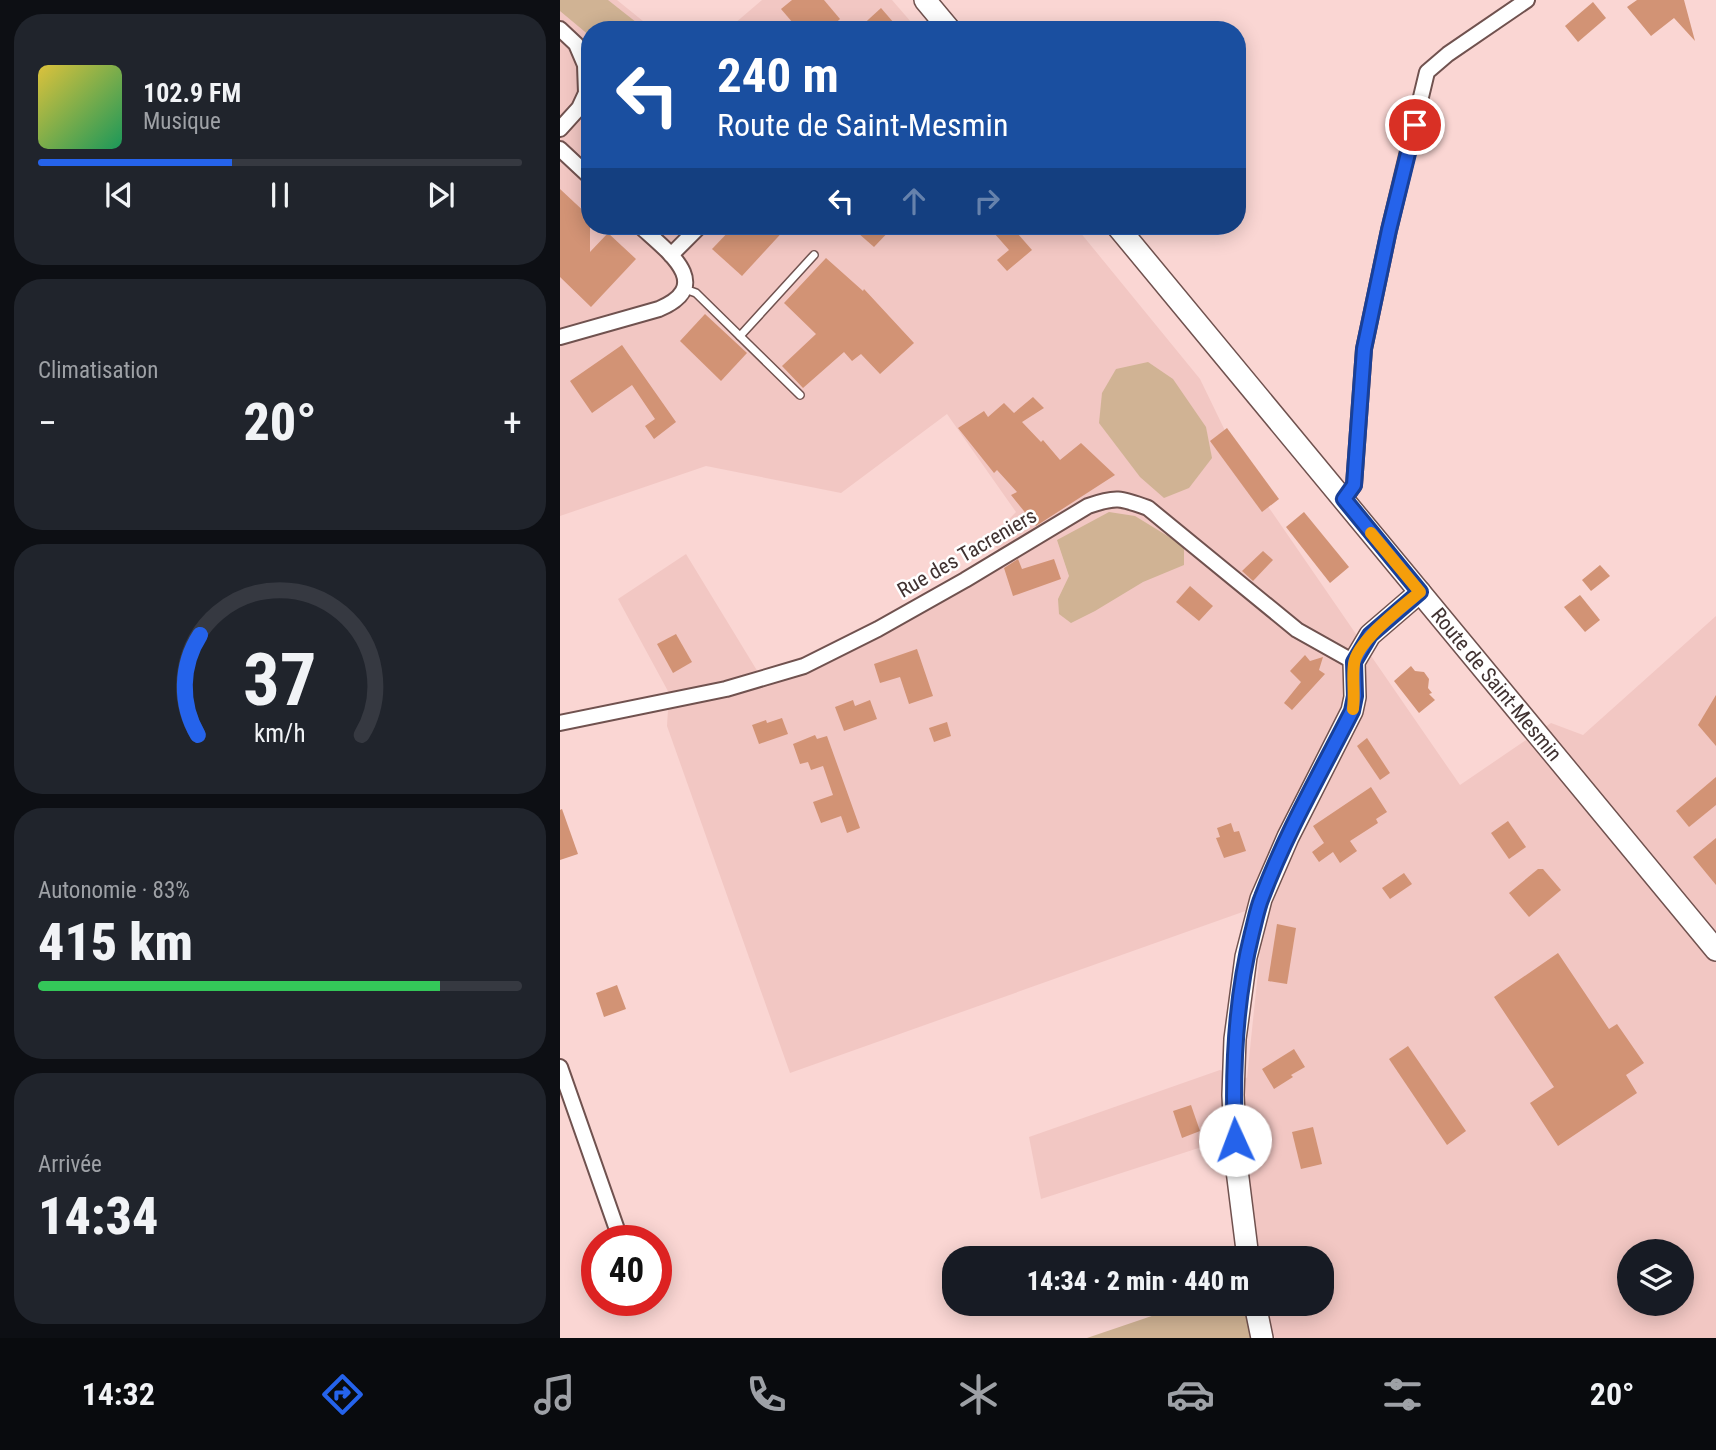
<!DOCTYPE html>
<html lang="fr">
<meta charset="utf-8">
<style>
body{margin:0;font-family:"Roboto Condensed",sans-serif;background:#20242c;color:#f1f3f6;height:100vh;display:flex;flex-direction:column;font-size:26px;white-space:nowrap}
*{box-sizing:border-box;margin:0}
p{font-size:23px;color:#9ea1a6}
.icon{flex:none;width:38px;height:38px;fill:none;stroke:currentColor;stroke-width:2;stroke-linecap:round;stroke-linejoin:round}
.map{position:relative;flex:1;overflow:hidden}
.drawer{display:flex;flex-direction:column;gap:14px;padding:14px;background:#0d0f14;width:560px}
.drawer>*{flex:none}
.top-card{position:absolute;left:21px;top:21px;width:665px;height:214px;border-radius:28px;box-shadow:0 4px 18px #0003;background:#1a4fa0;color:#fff;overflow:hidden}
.controls{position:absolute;left:1057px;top:1239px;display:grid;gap:14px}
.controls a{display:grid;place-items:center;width:77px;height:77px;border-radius:50%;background:#171b24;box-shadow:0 4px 18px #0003;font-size:35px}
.speed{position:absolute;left:21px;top:1225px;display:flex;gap:14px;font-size:35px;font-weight:700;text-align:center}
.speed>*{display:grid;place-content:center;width:91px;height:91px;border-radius:50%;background:#171b24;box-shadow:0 4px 18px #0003;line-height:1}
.speed .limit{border:10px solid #d22;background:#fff;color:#111}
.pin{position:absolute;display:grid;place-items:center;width:60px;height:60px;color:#fff;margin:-30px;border:4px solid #fff;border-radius:50%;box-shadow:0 2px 7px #0007}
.me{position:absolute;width:77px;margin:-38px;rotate:358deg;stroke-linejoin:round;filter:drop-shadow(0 0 5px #0008)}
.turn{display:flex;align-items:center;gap:24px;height:147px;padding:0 21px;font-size:32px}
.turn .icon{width:91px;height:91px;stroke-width:2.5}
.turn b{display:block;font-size:49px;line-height:60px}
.lanes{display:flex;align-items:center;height:66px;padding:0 21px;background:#0003;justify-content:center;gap:35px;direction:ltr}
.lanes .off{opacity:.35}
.big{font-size:52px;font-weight:800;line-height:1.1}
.drawer .widget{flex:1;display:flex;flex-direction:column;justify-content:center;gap:10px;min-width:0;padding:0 24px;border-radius:28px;background:#20242c}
.drawer .dial{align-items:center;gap:0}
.dial svg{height:182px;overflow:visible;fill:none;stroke:#363941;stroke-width:7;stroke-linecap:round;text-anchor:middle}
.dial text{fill:#f1f3f6;stroke:none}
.song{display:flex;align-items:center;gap:21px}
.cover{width:84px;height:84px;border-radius:10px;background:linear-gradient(135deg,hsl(50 70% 55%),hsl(150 70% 35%))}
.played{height:7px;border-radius:4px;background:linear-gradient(90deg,#2563eb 40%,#363941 40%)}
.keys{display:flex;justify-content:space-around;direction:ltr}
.heat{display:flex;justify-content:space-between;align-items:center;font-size:38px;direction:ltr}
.charge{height:10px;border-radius:5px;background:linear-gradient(90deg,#34c759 83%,#363941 0)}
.trip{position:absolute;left:382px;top:1246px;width:392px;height:70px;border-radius:28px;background:#171b24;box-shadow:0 4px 18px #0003;font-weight:800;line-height:70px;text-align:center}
.dock{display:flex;height:112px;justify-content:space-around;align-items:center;background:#090b0e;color:#9ea1a6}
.dock .icon{width:49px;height:49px}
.dock .active{color:#2563eb}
.dock b{font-size:32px;color:#f1f3f6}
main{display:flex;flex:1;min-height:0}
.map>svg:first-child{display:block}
.built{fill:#f2c7c3;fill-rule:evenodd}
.green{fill:#d0b394}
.building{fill:#d29375}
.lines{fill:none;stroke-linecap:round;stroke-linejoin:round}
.lane-casing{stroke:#70524f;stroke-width:10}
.street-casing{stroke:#70524f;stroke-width:18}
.secondary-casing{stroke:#70524f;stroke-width:24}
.lane{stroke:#fff;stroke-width:7}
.street{stroke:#fff;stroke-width:14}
.secondary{stroke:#fff;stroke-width:21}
.route-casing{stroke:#184099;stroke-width:18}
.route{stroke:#2563eb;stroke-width:12}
.slow{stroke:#f59e0b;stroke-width:12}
.labels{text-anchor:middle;stroke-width:5;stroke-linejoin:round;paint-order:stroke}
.street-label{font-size:21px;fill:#403231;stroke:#fff}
</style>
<main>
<section class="drawer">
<div class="widget">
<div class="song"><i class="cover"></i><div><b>102.9 FM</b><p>Musique</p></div></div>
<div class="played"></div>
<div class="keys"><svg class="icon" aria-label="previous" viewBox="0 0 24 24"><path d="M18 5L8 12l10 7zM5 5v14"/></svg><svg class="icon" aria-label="pause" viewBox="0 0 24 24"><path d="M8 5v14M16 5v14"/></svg><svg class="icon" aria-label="next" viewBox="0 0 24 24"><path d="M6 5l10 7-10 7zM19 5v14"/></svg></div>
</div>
<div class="widget"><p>Climatisation</p>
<div class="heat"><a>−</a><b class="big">20°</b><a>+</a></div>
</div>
<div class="widget dial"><svg viewBox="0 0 100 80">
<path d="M14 69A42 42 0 1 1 86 69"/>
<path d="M14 69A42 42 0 0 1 15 25" stroke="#2563eb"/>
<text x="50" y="56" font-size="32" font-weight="700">37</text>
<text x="50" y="72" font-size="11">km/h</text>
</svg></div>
<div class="widget"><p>Autonomie · 83%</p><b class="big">415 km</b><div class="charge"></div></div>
<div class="widget"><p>Arrivée</p><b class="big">14:34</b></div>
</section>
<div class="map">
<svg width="1156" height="1338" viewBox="0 0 1156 1338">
<rect width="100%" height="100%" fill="#fad6d3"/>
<!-- built -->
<g class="built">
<path d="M0,0H57L94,30H30V226H515L640,379L687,476L900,785L991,723L1023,735L1156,616V1338H715L706,1304H761V1258H697L682,1134L481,1199L469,1137L660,1070L687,1078L705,904L230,1073L107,726L109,693L58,599L126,554L207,687L439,551L430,539L456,512L387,414L281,493L146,466L0,516ZM1069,1251H1122V1304H1069Z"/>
<path d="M202,0H332L358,30H167Z"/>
</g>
<!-- green -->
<g class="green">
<path d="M0,0H48L86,30H30V36L0,11Z"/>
<path d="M588,362L613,379L646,427L652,458L629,488L604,498L580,477L539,423L542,393L556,369Z"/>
<path d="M549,512L575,516L624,546V565L583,582L535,611L511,623L499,614L498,599L509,576L497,540Z"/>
<path d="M627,1304H689L698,1338H527Z"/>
</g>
<!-- building -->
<g class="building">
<path d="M232,0H264L280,19L268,30H239L221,9Z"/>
<path d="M1077,0H1124L1135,41L1114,18L1091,36L1067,7Z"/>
<path d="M1033,2L1046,18L1018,42L1005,26Z"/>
<path d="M321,8L340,30H297Z"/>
<path d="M0,189L30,217V252L48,233L76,259L31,307L0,277Z"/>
<path d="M174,226H228L182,276L152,249Z"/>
<path d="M290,226H334L314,247Z"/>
<path d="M442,226H466L458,234L472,250L447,271L437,260L449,250L434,233Z"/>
<path d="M266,258L303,291L304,289L354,343L320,374L301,354L292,361L284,352L243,388L222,366L256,334L224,303Z"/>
<path d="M145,314L187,353L161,381L120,341Z"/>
<path d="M62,345L116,422L94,439L85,426L95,419L72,385L32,413L10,381Z"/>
<path d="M473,397L484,408L462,422L481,442L483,440L500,460L521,443L555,475L476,526L451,495L457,492L437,470L434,473L398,428L424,411L428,417L444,403L454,413Z"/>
<path d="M667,428L719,499L702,512L650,441Z"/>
<path d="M744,512L789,567L770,583L726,527Z"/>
<path d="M703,551L713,560L693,581L682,571Z"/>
<path d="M458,559L462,569L494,559L501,579L453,596L444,568Z"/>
<path d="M1040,565L1050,576L1031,591L1022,580Z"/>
<path d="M630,586L653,606L639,621L616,602Z"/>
<path d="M1020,595L1040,620L1025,632L1004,607Z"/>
<path d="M116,634L132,662L113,673L97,644Z"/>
<path d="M357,649L373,696L349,704L340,677L320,683L314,664Z"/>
<path d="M745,655L750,661L763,657L759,670L765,674L732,710L724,703L741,682L730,671Z"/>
<path d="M851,666L855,671L864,672L869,679L868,688L872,693L869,694L875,700L859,713L834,681Z"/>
<path d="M1156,695V746L1138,725Z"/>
<path d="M293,700L295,706L310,700L317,719L284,731L275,707Z"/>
<path d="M222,718L228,734L199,744L192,725L206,720L207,723Z"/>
<path d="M387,722L391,736L374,742L369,728Z"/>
<path d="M255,735L257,739L267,736L300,828L287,833L281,816L261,823L253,802L273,795L263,766L251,770L248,762L240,764L233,744Z"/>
<path d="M807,738L830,773L820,780L797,746Z"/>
<path d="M1156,777V805L1129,827L1116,811Z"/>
<path d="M811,787L827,812L816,819L818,823L790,841L797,851L780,863L773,852L759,862L752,852L764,843L753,826Z"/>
<path d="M2,809L18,854L0,860V810Z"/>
<path d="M948,821L966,847L949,859L931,833Z"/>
<path d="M671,823L674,832L679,831L686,851L664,858L656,838L660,837L657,828Z"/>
<path d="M1156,838V885L1133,857Z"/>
<path d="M978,869H983L1001,890L969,917L949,893Z"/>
<path d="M844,873L852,884L830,899L822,888Z"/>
<path d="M717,924L736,928L727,984L708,981Z"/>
<path d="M998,953L1049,1029L1057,1024L1084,1063L1066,1075L1077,1093L998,1146L970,1103L994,1087L934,997Z"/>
<path d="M57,985L66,1009L44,1017L36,993Z"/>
<path d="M848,1046L906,1131L887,1145L829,1059Z"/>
<path d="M734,1049L745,1067L731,1075L733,1077L714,1089L702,1069Z"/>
<path d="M631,1105L640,1131L622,1138L613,1111Z"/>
<path d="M753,1127L762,1164L741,1169L732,1132Z"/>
</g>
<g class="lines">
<defs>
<g id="lane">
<path d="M125,289L136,293L240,395"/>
<path d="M180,336L254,255"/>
</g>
<g id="street">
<path d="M0,29L16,44L25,65L26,93L19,108L0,129"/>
<path d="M0,149L30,177"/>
<path d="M111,255L140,226"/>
<path d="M0,337L99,309C156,285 106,250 80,226"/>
<path d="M784,499L794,485L804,349L829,230L867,72L888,54L967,0"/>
<path d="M0,723L166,689L244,666L318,629L405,580L528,506C556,496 561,498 588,508L737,630L794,662"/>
<path d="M0,1067L61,1241"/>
</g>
<g id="secondary">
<path d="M365,0L390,30"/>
<path id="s1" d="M557,226L1156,950"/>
<path d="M688,1258L676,1162L673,1095L675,1039L686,957L701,899L728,837L792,711L795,697L794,662L810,635L860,592"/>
<path d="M695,1304L702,1338"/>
</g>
</defs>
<!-- lane casing -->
<use href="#lane" class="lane-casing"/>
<!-- street casing -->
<use href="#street" class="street-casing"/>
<!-- secondary casing -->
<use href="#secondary" class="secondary-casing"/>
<!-- lane -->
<use href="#lane" class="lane"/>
<!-- street -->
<use href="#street" class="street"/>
<!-- secondary -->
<use href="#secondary" class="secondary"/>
</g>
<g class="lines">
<defs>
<path id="route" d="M675,1140C672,1070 675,1001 692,933C695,922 697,909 702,897C726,833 761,772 792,711L795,696L794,662L810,635L860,592L784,499L794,485L804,349L829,230L855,125"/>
</defs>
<!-- route casing -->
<use href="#route" class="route-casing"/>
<!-- route -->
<use href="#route" class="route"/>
<!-- slow -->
<path class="slow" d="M793,709C795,694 792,679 794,664C797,641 842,607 860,592L811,533"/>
</g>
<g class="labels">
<!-- street labels -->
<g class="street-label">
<text transform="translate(407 553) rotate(-30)" y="7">Rue des Tacreniers</text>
<text dy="7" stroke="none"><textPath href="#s1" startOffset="595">Route de Saint-Mesmin</textPath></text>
</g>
</g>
</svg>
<div class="controls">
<a><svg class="icon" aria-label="layers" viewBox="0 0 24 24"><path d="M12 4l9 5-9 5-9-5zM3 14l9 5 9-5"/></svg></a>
</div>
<div class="speed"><div class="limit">40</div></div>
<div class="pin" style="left:855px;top:125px;background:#d93025"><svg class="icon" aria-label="arrive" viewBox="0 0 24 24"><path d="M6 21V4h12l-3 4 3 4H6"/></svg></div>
<svg class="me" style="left:675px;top:1140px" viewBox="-20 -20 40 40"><circle r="19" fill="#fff"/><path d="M0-13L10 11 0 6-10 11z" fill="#2563eb"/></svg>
<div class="trip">14:34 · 2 min · 440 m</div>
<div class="top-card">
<div class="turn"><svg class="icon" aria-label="left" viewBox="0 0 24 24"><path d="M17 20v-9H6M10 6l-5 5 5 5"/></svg><div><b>240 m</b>Route de Saint-Mesmin</div></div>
<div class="lanes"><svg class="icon" aria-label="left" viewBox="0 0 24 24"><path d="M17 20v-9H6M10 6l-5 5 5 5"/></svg><svg class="icon off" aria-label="ahead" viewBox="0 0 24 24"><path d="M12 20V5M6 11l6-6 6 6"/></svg><svg class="icon off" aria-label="right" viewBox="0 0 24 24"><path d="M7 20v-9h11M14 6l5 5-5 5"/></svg></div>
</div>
</div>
</main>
<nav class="dock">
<b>14:32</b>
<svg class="icon active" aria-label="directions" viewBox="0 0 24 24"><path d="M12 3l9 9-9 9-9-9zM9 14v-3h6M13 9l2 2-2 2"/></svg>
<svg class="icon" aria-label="music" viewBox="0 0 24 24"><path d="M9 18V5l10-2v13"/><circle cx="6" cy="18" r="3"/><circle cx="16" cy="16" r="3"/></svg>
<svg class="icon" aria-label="phone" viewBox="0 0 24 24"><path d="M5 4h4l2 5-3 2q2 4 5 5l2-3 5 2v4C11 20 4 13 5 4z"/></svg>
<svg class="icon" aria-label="climate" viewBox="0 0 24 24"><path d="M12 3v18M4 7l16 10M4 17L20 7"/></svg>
<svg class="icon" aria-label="car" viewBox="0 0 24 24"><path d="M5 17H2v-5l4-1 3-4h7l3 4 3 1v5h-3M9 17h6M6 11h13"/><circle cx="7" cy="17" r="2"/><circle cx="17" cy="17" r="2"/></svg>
<svg class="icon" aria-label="filters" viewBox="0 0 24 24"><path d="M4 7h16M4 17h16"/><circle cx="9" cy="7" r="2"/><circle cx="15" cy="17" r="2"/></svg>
<b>20°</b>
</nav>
